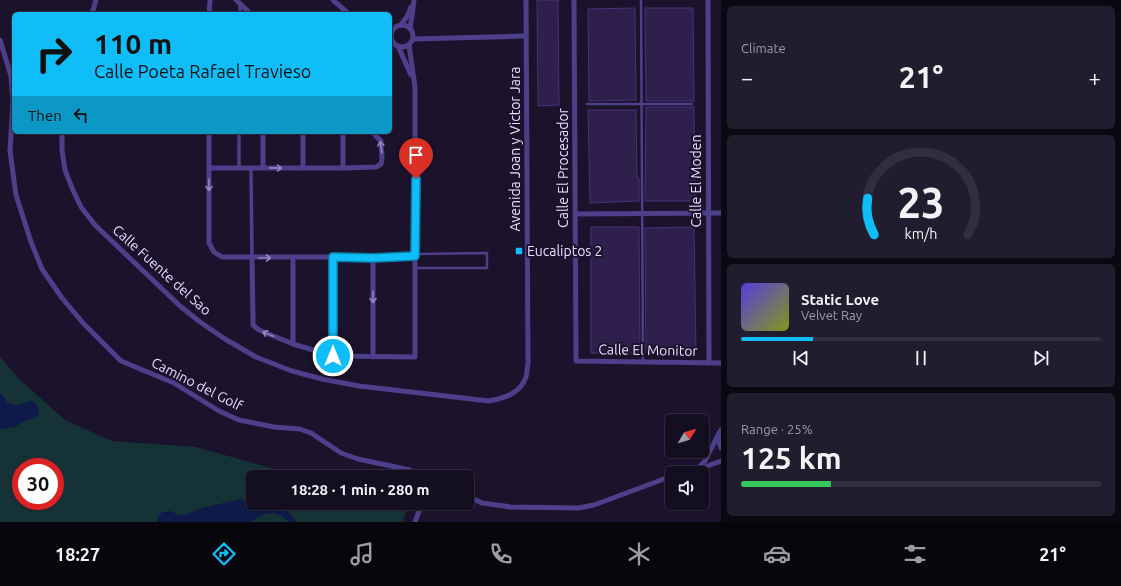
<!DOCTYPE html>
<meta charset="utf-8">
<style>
body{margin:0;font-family:Ubuntu,sans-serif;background:#211c2e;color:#f1f3f6;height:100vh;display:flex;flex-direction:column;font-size:15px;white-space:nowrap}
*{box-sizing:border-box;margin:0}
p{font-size:13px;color:#9d9ca5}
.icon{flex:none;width:22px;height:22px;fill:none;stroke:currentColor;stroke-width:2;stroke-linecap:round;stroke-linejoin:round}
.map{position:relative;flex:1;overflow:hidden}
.panel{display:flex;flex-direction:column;gap:6px;padding:6px;background:#0b0812;width:400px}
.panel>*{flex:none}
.top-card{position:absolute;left:12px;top:12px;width:380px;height:122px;border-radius:6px;box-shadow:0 1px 3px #0004,0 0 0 1px #332e3f;background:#0fbef9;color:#111;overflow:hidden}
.needle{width:26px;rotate:52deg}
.tools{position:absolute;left:665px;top:414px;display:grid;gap:8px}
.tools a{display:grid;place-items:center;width:44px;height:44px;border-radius:6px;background:#140e21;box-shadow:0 1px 3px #0004,0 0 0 1px #332e3f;font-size:20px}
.speed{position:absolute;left:12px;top:458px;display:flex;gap:8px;font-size:20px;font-weight:700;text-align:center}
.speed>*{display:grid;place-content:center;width:52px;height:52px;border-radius:50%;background:#140e21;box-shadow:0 1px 3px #0004,0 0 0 1px #332e3f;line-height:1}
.speed .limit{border:6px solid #d22;background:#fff;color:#111}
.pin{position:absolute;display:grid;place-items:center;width:34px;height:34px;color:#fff;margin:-41px -17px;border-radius:50% 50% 50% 0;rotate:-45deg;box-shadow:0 0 4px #0007}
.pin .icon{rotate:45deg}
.me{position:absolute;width:44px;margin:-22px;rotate:0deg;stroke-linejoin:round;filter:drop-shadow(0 0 3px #0008)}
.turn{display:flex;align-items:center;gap:14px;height:84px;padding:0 16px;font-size:18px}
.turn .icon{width:52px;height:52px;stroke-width:2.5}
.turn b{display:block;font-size:28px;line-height:34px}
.then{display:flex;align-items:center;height:38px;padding:0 16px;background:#0003;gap:8px;font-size:15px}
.big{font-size:30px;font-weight:700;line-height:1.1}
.panel .tile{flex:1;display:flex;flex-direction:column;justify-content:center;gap:6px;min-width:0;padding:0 14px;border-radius:6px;background:#211c2e}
.panel .dial{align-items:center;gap:0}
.dial svg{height:104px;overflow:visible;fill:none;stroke:#332e3f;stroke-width:7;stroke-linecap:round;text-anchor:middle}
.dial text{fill:#f1f3f6;stroke:none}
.song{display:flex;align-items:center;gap:12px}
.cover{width:48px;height:48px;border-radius:6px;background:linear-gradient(135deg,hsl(250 70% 55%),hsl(70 70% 35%))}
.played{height:4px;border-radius:2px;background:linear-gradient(90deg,#0fbef9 20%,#332e3f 20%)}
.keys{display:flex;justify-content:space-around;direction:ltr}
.heat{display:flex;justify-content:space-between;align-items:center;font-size:22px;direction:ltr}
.charge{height:6px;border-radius:3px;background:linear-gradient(90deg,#34c759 25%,#332e3f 0)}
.trip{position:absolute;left:246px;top:470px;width:228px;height:40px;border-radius:6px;background:#140e21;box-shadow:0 1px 3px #0004,0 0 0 1px #332e3f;font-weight:700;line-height:40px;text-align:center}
.menu{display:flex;height:64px;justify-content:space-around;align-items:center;background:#08060d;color:#9d9ca5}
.menu .icon{width:28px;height:28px}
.menu .selected{color:#0fbef9}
.menu b{font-size:18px;color:#f1f3f6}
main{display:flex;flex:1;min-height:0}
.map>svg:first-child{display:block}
.green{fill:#153236;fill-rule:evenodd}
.water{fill:#0d1a4a}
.building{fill:#2f1f4d;stroke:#4a3178}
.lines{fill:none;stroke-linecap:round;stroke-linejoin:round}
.service{stroke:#4d3f8a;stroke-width:2.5}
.pedestrian{stroke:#4d3f8a;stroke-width:3.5}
.minor{stroke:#4d3f8a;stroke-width:5}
.oneway{stroke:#9287be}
.route-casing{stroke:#0a7ca2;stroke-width:10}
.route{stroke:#0fbef9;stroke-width:7}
.poi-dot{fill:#0fbef9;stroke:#1b122c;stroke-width:1.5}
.labels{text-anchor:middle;stroke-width:4;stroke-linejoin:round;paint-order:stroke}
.street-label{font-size:14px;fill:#e7defe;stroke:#1b122c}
.poi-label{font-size:14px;fill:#e7defe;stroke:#1b122c;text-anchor:start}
</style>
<main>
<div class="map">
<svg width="721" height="522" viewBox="0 0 721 522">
<rect width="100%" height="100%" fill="#1b122c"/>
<!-- green -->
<path class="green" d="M0,357L19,379L65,420L112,441L196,447L303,477H253V503H387L407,509L403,522H0ZM21,467H55V501H21Z"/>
<!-- water -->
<g class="water">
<path d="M0,393C4,395 4,400 8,403C18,409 24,400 33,401L38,407L39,413L34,419L27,420L14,427L0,429Z"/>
<path d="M241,499C250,502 258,505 266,507C280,509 289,508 296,522H289C276,509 264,512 251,522H158V516L163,512L170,511L179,515H184L202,508Z"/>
</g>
<!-- building -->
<g class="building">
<path d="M537,0H558L559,105L538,106Z"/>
<path d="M635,8L636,100L589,101L588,9Z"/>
<path d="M645,8H693L694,102L692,101H646Z"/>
<path d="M694,106L695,201H645L646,107H692Z"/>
<path d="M588,110H636L637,178H639V201L590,203Z"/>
<path d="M591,227H639L640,353H591Z"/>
<path d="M694,227L696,352L646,353L645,228Z"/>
</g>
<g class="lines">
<!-- service -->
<g class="service">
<path d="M641,0L643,361"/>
<path d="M587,104H692"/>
<path d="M415,254L487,253V268H416"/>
</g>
<!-- pedestrian -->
<g class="pedestrian">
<path d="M240,14V4"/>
<path d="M239,168V132"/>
<path d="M251,168L252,258"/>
</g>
<!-- minor -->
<g class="minor">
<path d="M236,0L251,14"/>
<path d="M333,0L349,14"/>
<path d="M574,0L576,361L721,363"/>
<path d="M708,0L709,363"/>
<path d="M92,14L96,0"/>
<path d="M209,14L210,0"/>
<circle cx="402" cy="36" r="11"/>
<path d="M401,25L408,15L411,7"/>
<path d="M410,28L412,16L414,0"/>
<path d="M413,39L526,36"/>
<path d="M0,40L11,76L13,101L10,151L16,195L31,242L42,269L62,298L83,323L121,361L174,383L219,411L239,420L274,427L300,429L311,433L341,453L358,459L410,470L417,477"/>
<path d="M398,46L411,75"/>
<path d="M62,132V150L65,170L72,188L81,207L95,225L180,306L200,322L225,339L256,357L292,371L322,379L359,386L489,401C504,398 520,394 526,377C527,374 527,368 528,364L526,0"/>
<path d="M209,132V243L214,252L222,257H333L373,258L415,256"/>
<path d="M263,132V167"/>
<path d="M303,132V168"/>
<path d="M343,132V168"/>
<path d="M209,168H343L376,167L381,164L382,158L381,141L372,132"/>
<path d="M575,214L721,213"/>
<path d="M333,257V356"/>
<path d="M252,258L253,319V325L259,330L293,344L333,356L415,357V87L409,45"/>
<path d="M373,258V357"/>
<path d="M293,344V257"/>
<path d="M721,430C717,436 718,441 721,448"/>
<path d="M696,470L705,461L719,433"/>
<path d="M683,473L696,470L721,461"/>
<path d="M467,496L482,503L511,507L578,508L594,505L672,476"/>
<path d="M415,522L422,503"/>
</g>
</g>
<!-- one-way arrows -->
<defs><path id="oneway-shaft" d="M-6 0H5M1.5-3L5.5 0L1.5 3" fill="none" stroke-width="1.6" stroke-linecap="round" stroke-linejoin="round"/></defs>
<g class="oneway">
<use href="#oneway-shaft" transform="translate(381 147) rotate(-98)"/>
<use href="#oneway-shaft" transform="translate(276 168) rotate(1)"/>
<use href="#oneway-shaft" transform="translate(209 185) rotate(90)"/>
<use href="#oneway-shaft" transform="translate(265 258)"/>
<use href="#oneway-shaft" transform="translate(373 297) rotate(90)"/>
<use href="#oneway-shaft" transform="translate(268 334) rotate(-158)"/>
</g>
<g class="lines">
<defs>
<path id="route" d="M333,356V257L373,258L415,256L416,179"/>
</defs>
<!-- route casing -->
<use href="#route" class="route-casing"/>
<!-- route -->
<use href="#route" class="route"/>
</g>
<!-- markers -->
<rect class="poi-dot" x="515" y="247" width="8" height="8" rx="2"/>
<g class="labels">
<!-- street labels -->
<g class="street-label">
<text transform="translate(515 149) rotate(-90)" y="5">Avenida Joan y Victor Jara</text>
<text transform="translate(563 168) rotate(-90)" y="5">Calle El Procesador</text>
<text transform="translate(696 181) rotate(-90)" y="5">Calle El Moden</text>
<text transform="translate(162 270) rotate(42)" y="5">Calle Fuente del Sao</text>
<text transform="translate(648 350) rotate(1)" y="5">Calle El Monitor</text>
<text transform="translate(197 384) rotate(27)" y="5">Camino del Golf</text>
</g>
<!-- poi labels -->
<g class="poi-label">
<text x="527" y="256">Eucaliptos 2</text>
</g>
</g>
</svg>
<div class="tools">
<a><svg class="needle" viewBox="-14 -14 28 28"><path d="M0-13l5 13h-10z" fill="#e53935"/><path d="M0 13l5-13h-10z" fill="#9d9ca5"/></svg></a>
<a><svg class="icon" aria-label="sound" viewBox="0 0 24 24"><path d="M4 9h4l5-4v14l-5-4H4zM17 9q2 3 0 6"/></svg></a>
</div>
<div class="speed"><div class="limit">30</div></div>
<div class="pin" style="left:416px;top:179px;background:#d93025"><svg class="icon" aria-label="arrive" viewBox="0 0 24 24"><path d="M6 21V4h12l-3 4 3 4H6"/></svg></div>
<svg class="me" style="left:333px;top:356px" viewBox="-20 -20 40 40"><circle r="17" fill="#0fbef9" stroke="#fff" stroke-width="3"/><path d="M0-11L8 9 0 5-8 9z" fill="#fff"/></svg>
<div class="trip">18:28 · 1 min · 280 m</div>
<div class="top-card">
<div class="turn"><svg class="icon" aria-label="right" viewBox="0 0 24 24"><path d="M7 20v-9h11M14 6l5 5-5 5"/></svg><div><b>110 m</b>Calle Poeta Rafael Travieso</div></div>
<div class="then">Then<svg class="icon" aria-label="left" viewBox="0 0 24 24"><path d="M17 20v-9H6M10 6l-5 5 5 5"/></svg></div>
</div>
</div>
<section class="panel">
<div class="tile"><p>Climate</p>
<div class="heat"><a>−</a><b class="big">21°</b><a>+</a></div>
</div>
<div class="tile dial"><svg viewBox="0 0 100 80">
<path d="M14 69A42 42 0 1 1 86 69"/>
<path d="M14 69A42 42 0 0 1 9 41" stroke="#0fbef9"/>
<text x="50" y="56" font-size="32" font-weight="700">23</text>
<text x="50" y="72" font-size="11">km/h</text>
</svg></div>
<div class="tile">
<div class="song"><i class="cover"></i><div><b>Static Love</b><p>Velvet Ray</p></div></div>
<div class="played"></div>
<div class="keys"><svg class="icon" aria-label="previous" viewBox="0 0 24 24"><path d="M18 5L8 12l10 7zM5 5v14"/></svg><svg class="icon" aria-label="pause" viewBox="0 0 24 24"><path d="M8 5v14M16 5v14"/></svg><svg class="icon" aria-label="next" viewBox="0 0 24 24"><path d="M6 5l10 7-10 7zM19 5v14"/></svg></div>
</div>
<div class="tile"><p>Range · 25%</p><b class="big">125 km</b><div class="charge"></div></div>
</section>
</main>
<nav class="menu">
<b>18:27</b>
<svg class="icon selected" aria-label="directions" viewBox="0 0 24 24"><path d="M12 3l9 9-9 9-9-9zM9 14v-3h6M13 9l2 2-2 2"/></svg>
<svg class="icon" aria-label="music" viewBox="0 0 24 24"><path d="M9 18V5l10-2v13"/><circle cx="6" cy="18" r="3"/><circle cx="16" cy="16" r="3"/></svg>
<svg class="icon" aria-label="phone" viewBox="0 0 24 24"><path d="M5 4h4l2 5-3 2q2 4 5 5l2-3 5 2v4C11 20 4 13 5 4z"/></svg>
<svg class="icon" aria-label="climate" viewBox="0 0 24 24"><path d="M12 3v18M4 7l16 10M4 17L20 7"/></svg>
<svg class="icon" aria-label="car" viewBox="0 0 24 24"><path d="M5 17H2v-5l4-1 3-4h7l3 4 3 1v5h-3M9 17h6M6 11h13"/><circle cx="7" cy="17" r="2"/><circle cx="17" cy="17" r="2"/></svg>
<svg class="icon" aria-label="filters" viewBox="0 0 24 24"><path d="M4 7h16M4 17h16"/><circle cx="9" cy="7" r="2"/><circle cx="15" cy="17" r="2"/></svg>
<b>21°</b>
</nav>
